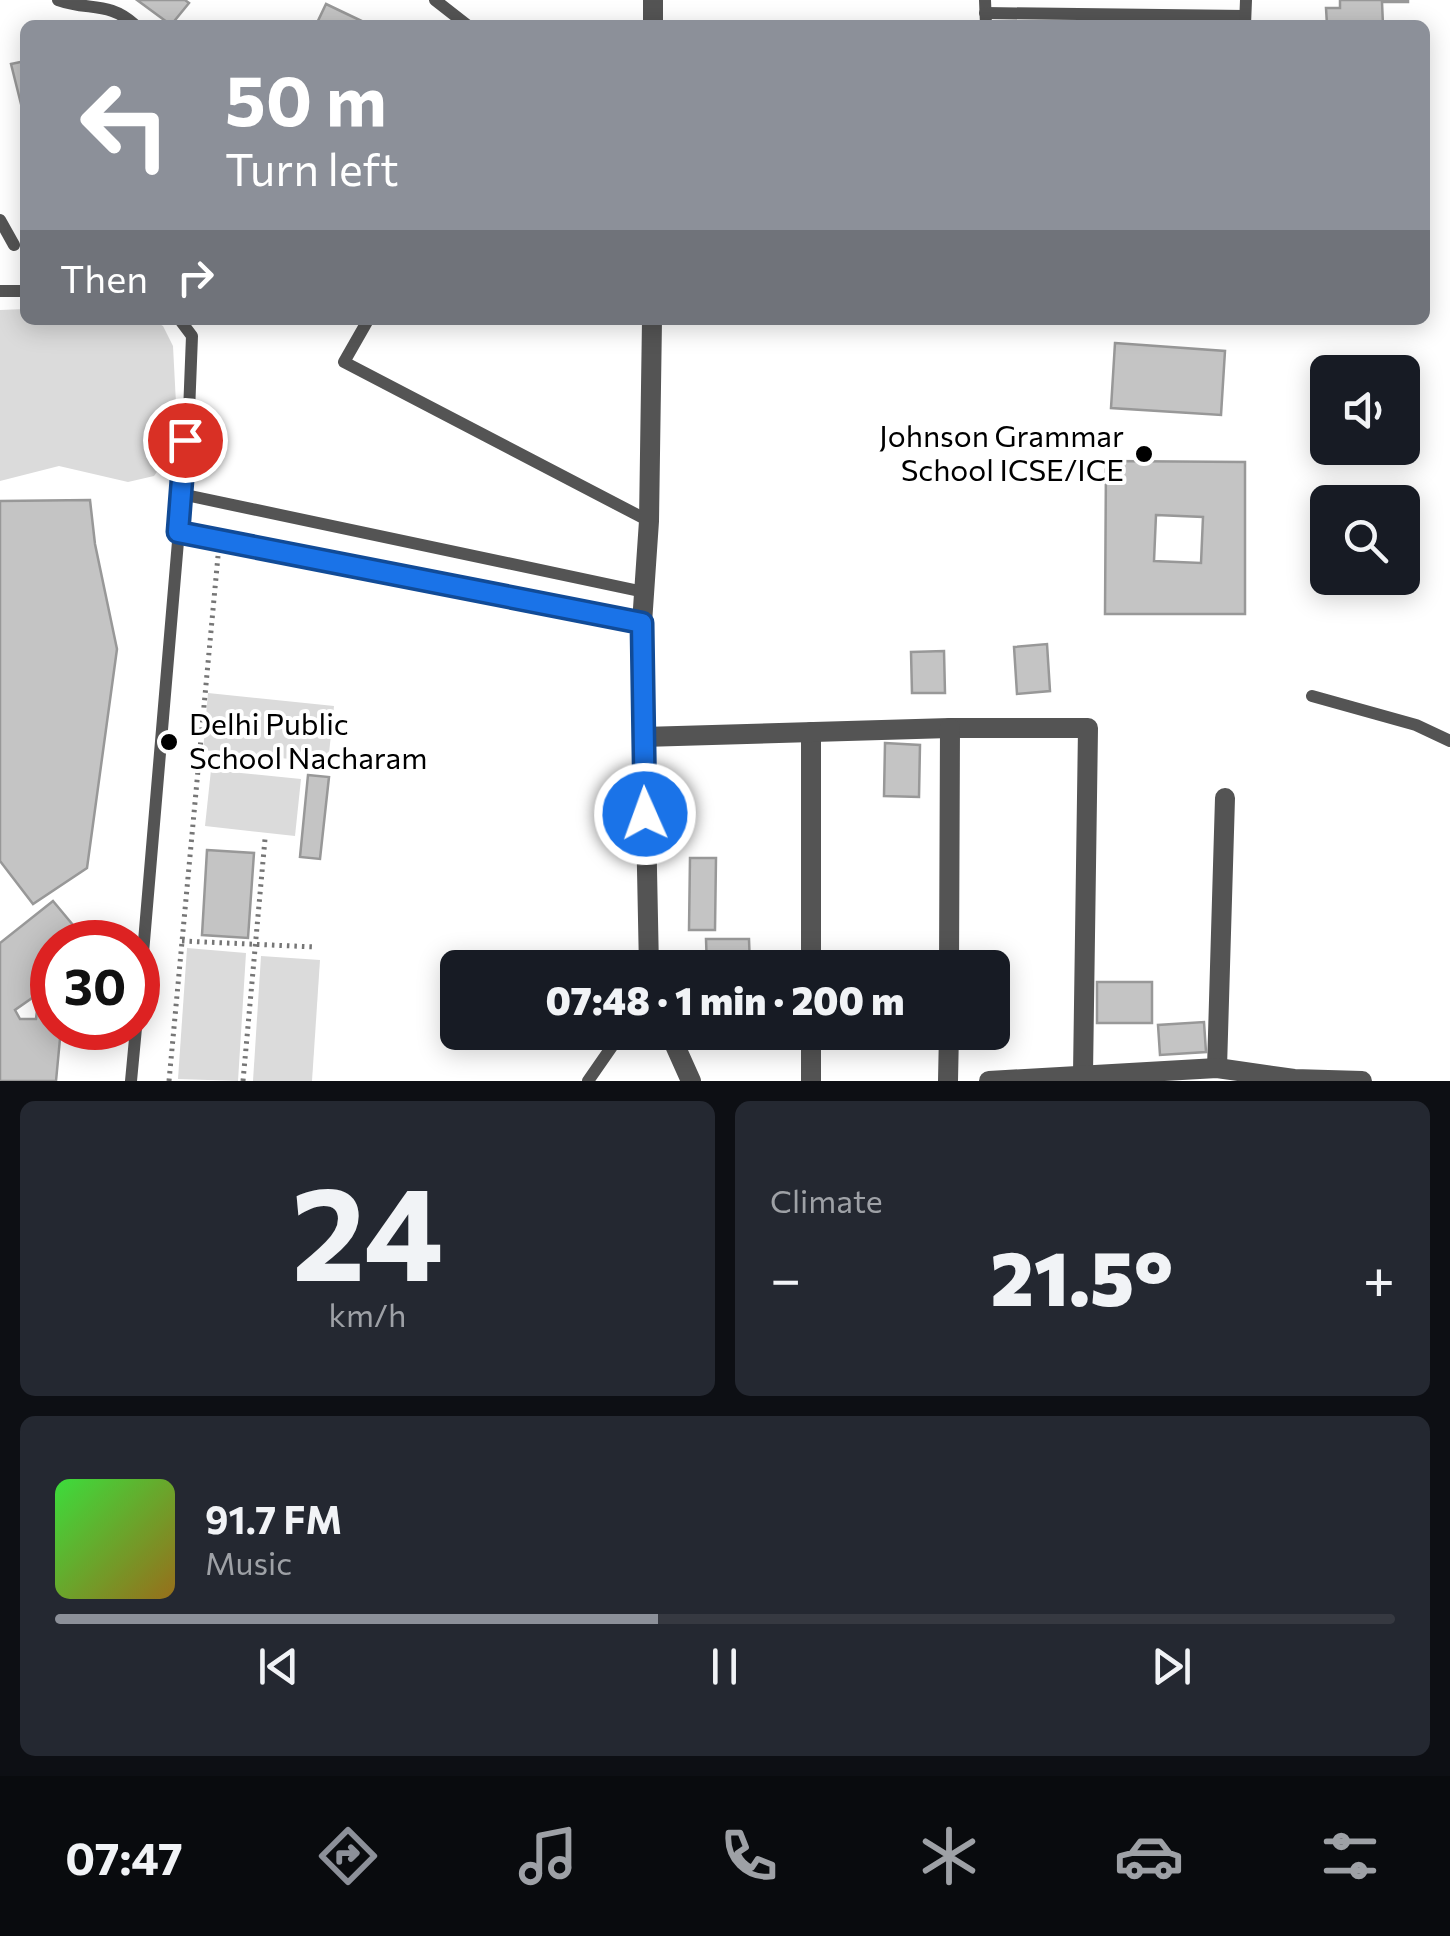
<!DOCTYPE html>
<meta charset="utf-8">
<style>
body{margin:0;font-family:Commissioner,sans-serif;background:#242831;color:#f1f3f6;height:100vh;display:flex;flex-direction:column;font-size:38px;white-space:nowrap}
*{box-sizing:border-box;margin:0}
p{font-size:32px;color:#9ea1a6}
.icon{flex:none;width:55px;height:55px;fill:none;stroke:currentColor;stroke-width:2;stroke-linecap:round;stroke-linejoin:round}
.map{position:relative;height:1081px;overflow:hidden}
.drawer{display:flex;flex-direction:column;gap:20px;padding:20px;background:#0d0f14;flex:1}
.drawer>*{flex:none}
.hud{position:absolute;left:20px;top:20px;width:1410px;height:305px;border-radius:15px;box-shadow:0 5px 25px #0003;background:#8c9099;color:#fff;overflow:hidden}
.tools{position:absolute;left:1310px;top:355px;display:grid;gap:20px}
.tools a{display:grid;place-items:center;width:110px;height:110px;border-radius:15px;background:#171b24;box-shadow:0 5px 25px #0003;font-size:50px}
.speed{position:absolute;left:30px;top:920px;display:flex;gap:20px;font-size:50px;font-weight:700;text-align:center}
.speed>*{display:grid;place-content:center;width:130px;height:130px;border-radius:50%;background:#171b24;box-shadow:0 5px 25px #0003;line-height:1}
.speed .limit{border:15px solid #d22;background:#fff;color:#111}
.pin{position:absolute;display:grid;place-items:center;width:85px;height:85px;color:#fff;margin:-42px;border:5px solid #fff;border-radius:50%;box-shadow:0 2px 10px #0007}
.me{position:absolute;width:110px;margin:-55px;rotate:358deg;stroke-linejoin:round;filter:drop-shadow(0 0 8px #0008)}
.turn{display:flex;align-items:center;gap:35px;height:210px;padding:0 40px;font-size:45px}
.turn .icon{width:130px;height:130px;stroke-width:2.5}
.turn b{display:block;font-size:70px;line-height:85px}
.then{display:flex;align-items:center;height:95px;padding:0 40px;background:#0003;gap:20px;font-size:38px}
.big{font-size:75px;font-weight:800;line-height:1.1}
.drawer .card{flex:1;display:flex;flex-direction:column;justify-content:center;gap:15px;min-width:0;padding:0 35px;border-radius:15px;background:#242831}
.drawer .dial{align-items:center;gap:0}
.dial b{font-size:130px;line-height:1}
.song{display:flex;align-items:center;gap:30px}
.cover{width:120px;height:120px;border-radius:15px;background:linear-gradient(135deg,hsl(120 70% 55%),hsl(40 70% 35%))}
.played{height:10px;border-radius:5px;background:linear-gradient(90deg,#8c9099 45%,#363941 45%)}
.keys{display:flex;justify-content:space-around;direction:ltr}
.heat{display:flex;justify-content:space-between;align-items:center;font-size:55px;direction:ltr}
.drawer .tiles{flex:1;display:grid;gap:20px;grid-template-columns:1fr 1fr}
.card:last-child{grid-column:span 2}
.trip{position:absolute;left:440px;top:950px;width:570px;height:100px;border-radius:15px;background:#171b24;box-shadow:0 5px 25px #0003;font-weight:800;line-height:100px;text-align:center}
.menu{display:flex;height:160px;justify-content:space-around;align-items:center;background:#090b0e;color:#9ea1a6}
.menu .icon{width:70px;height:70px}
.menu .selected{color:#8c9099}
.menu b{font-size:45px;color:#f1f3f6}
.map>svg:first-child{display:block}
.green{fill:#dbdbdb}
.building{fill:#c4c4c4;stroke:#989898;stroke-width:2.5;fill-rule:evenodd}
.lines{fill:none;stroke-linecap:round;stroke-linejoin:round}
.path{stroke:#767676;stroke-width:5;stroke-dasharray:2.5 5;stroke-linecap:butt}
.lane{stroke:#545454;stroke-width:12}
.street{stroke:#545454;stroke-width:20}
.route-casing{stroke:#114b97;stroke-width:25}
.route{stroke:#1a73e8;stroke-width:18}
.poi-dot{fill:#000;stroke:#fff;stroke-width:4}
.labels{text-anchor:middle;stroke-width:8;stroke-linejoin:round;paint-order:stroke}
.poi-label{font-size:30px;fill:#000;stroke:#fff;text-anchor:end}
</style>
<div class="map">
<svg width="1450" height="1081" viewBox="0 0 1450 1081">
<rect width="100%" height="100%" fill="#fff"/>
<!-- green -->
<g class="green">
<path d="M25,309V320H152L163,326L173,346L178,442L154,476L128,482L59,466L0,481V310Z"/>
<path d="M208,693L334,706L328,763L203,750Z"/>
<path d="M211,770L301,779L295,836L205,826Z"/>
<path d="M187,948L246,953L238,1081L178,1079Z"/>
<path d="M261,956L320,960L312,1081H253Z"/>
</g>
<!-- building -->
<g class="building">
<path d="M137,0H185L189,3L171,25Z"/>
<path d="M1340,0H1408V2H1382L1383,25H1327L1326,8H1340Z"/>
<path d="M326,4L370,25H316Z"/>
<path d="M25,61V120L11,64Z"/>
<path d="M1115,343L1225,351L1221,415L1111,408Z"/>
<path d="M1106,461L1245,462V614H1105ZM1156,515L1203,517L1201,563L1154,561Z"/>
<path d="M90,500L95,544L117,649L87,868L33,904L0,861V501Z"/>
<path d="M1047,644L1050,691L1017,694L1014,647Z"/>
<path d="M944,651L945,693H912L911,652Z"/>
<path d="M885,743L920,745L919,797L884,796Z"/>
<path d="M308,775L329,777L320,859L300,857Z"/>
<path d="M207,850L254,853L248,938L202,935Z"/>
<path d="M690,858H716L715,930H689Z"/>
<path d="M53,901L73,925L54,939L57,942H52V984L15,1010L20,1019H36L38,1001L52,1003V1028H61L56,1081H0V943Z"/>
<path d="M706,939H749L750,968H707Z"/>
<rect x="1097" y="982" width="55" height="41"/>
<path d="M1204,1022L1206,1052L1160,1055L1158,1025Z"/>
</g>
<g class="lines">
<!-- path -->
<g class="path">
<path d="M182,941L315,947"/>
<path d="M169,1081L218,556"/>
<path d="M243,1081L265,839"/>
</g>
<!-- lane -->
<g class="lane">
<path d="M58,0C89,11 109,1 135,25"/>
<path d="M435,0L467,25"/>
<path d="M985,0L986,25"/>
<path d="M985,13L1245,16"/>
<path d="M1245,25L1246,0"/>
<path d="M0,220L14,245"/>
<path d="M0,291H25"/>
<path d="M368,320L344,362L649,521"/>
<path d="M181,494L644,592"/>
<path d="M178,532L642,623"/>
<path d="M1312,696L1416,725L1450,741"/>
<path d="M138,1012L189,412L192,336L180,320"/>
<path d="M131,1081L136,1028"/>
<path d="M588,1081L622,1032"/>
</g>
<!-- street -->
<g class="street">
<path d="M653,25V0"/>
<path d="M811,732V968"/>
<path d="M643,737L950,728H1088L1083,1074"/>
<path d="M649,968L642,623L649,521L652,320"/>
<path d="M949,968L950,728"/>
<path d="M669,1032L691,1081"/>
<path d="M811,1032V1081"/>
<path d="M1217,1068L1225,798"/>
<path d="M948,1081L949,1032"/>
<path d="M989,1081L1217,1068L1294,1079L1362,1081"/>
</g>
</g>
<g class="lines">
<defs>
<path id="route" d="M185,440L178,532L642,623L645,814"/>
</defs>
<!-- route casing -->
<use href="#route" class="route-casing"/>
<!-- route -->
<use href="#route" class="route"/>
</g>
<!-- markers -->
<g class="poi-dot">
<circle cx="1144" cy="454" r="10"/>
<circle cx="169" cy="742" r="10"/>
</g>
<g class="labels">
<!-- poi labels -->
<g class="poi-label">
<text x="1124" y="447">Johnson Grammar<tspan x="1124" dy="34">School ICSE/ICE</tspan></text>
<text x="189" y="735" text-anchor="start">Delhi Public<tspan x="189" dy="34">School Nacharam</tspan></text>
</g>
</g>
</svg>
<div class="tools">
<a><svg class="icon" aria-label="sound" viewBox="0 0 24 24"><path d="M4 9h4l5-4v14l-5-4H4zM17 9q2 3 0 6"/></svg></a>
<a><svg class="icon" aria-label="search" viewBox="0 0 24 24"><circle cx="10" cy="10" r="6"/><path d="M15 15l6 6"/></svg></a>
</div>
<div class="speed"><div class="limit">30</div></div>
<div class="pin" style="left:185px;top:440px;background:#d93025"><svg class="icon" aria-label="arrive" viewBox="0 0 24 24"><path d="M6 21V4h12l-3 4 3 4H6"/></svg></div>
<svg class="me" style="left:645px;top:814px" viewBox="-20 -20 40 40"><circle r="17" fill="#1a73e8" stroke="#fff" stroke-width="3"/><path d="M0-11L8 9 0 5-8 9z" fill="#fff"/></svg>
<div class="trip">07:48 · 1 min · 200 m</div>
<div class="hud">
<div class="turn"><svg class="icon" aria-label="left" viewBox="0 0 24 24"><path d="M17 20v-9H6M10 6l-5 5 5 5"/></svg><div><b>50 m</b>Turn left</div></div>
<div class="then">Then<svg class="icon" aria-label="right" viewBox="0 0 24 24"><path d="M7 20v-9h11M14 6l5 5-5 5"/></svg></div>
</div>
</div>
<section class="drawer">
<div class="tiles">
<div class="card dial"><b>24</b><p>km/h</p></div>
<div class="card"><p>Climate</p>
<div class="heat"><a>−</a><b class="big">21.5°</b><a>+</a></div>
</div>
<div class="card">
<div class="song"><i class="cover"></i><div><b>91.7 FM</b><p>Music</p></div></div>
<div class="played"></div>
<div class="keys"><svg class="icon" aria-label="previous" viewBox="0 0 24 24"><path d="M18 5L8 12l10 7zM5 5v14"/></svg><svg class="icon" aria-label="pause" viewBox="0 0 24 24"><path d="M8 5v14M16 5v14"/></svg><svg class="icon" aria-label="next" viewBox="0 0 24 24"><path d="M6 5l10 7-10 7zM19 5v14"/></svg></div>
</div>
</div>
</section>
<nav class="menu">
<b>07:47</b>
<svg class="icon selected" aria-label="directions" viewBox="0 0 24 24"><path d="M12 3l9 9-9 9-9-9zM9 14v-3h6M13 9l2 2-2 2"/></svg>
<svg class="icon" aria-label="music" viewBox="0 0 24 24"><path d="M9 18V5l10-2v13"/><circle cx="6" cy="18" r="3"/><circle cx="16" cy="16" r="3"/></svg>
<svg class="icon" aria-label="phone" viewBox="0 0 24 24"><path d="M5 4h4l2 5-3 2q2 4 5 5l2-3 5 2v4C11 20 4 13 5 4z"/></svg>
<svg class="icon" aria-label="climate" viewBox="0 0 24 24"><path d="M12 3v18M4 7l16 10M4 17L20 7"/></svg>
<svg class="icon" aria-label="car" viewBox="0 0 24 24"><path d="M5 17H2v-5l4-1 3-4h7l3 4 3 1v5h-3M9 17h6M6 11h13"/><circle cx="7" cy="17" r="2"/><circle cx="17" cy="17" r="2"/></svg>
<svg class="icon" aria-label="filters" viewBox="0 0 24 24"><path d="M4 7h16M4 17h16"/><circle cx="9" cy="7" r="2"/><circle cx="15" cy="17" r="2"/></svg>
</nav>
